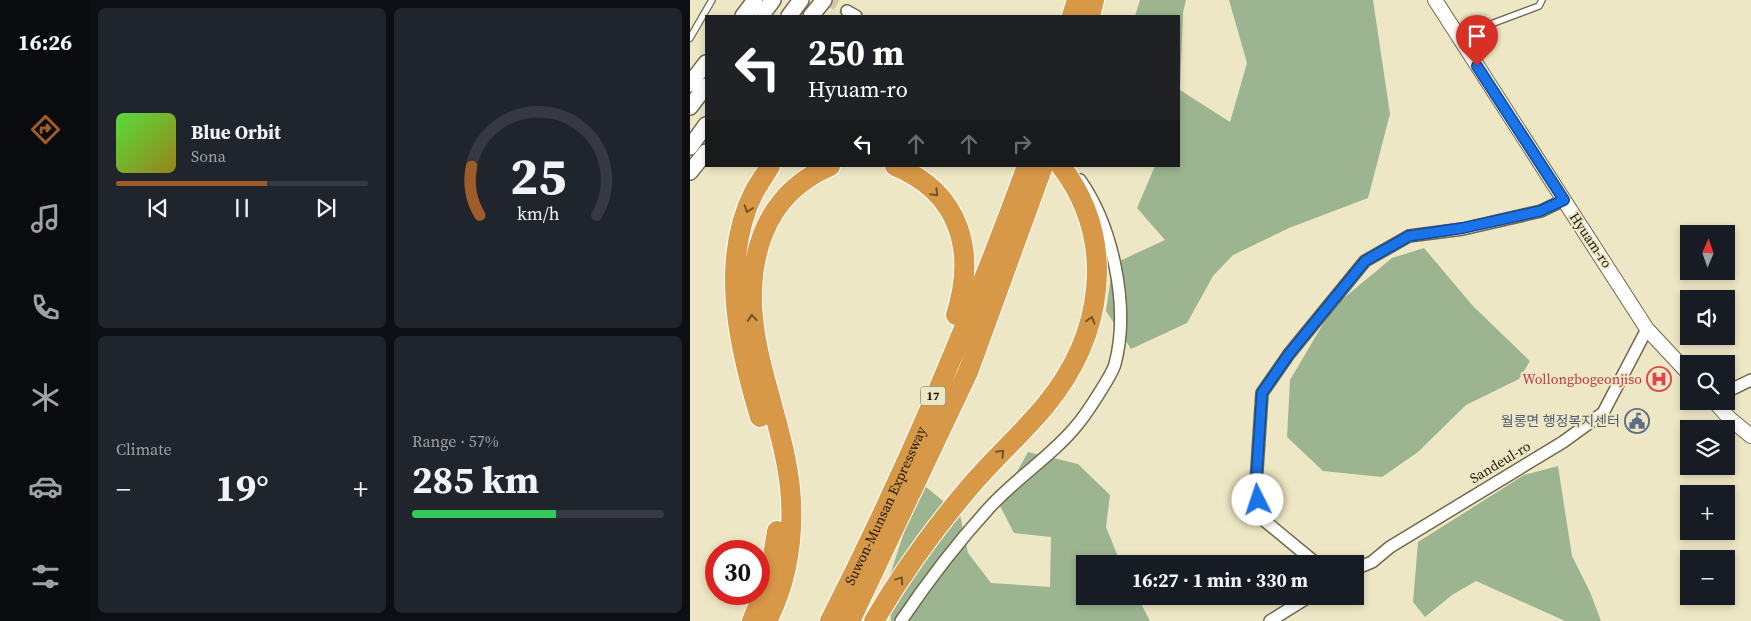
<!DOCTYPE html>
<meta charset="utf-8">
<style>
body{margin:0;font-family:"Source Serif 4","Noto Sans KR",serif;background:#20242c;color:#f1f3f6;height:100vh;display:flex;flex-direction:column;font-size:19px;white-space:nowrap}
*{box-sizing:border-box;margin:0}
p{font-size:16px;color:#9ea1a6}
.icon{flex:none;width:28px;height:28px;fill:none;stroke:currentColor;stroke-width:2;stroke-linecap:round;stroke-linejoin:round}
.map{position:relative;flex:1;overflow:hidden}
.sheet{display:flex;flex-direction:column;gap:8px;padding:8px;background:#0d0f14;width:600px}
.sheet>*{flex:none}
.hud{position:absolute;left:15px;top:15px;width:475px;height:152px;border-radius:0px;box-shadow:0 2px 8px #0003;background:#202124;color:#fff;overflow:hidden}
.needle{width:32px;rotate:2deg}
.controls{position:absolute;left:990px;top:225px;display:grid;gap:10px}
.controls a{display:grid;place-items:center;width:55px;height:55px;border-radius:0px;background:#171b24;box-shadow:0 2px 8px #0003;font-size:25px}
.speed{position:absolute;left:15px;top:540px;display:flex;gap:10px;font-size:25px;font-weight:700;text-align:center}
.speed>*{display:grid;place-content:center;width:65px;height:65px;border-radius:50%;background:#171b24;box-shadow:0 2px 8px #0003;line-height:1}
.speed .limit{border:8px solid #d22;background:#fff;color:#111}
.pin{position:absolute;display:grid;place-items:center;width:42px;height:42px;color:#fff;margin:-51px -21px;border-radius:50% 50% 50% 0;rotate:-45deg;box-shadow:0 0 5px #0007}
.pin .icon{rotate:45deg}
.me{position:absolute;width:55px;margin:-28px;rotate:356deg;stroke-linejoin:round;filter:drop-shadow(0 0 4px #0008)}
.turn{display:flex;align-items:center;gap:18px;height:105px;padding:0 20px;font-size:22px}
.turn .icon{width:65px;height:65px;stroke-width:2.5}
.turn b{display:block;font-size:35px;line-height:42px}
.lanes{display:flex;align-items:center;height:48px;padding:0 20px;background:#0003;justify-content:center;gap:25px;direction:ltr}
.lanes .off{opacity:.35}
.big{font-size:38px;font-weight:700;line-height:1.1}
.sheet .card{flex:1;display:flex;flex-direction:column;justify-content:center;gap:8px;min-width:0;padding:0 18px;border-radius:8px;background:#20242c}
.sheet .dial{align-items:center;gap:0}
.dial svg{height:130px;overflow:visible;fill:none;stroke:#363941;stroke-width:7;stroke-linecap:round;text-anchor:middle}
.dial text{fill:#f1f3f6;stroke:none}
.song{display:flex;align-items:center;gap:15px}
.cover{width:60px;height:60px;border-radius:8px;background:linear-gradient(135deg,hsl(110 70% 55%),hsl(50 70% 35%))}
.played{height:5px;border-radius:2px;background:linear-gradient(90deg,#9d5c28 60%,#363941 60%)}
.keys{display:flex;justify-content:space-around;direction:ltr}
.heat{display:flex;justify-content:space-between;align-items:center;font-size:28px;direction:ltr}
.charge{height:8px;border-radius:4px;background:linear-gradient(90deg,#34c759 57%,#363941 0)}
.sheet .tiles{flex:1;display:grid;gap:8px;grid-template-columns:repeat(2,1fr)}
.trip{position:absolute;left:386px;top:555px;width:288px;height:50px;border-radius:0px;background:#171b24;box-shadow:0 2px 8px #0003;font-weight:700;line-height:50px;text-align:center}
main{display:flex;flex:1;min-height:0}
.menu{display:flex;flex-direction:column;width:90px;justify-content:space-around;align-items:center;background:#090b0e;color:#9ea1a6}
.menu .icon{width:35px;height:35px}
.menu .active{color:#9d5c28}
.menu b{font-size:22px;color:#f1f3f6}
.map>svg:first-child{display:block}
.forest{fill:#9cb590}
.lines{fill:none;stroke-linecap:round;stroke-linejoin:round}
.minor-tunnel{stroke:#cfc8aa;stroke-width:11;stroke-dasharray:11 5.5;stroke-linecap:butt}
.service-casing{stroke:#70694b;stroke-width:8}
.minor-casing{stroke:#70694b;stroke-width:14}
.tertiary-casing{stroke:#70694b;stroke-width:16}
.secondary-casing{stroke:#70694b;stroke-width:18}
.motorway-casing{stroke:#fff;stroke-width:22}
.service{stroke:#fff;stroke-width:5.5}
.minor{stroke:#fff;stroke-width:11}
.tertiary{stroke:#fff;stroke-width:14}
.secondary{stroke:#fff;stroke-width:15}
.motorway{stroke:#d79847;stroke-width:20}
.oneway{stroke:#715328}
.route-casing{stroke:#114b97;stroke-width:12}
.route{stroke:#1a73e8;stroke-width:9}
.labels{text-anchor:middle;stroke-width:4;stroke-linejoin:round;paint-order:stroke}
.shield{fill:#eee7c5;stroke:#5c5845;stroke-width:1}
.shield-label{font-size:12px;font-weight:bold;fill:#1d1a0e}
.street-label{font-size:14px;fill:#1d1a0e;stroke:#eee7c5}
.health-label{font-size:14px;fill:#be3a42;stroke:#eee7c5;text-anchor:end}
.service-label{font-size:14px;fill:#4e5e75;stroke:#eee7c5;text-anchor:end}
</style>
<main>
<nav class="menu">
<b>16:26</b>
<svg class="icon active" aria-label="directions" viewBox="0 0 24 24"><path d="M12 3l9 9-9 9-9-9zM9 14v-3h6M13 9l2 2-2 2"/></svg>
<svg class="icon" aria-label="music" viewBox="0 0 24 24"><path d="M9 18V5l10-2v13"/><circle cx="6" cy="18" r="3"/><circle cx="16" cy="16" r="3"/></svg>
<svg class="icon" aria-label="phone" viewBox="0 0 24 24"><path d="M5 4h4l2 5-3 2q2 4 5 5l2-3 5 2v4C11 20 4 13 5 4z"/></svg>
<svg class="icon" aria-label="climate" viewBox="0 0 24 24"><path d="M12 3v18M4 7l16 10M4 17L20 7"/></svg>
<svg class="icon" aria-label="car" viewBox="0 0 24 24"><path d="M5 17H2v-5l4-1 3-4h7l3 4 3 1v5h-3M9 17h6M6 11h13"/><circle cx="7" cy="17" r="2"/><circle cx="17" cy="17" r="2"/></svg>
<svg class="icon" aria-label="filters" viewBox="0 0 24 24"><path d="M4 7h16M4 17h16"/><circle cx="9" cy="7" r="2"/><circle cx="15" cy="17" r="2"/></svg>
</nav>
<section class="sheet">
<div class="tiles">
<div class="card">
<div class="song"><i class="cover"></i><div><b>Blue Orbit</b><p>Sona</p></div></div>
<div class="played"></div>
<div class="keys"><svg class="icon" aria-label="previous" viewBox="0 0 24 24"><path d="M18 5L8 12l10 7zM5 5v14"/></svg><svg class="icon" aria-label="pause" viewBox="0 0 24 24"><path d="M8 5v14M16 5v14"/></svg><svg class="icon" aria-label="next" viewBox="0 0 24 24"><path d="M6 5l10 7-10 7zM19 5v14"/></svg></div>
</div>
<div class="card dial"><svg viewBox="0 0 100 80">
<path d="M14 69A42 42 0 1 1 86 69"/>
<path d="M14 69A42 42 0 0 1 9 39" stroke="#9d5c28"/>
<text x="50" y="56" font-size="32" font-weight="700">25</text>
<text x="50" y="72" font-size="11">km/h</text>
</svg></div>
<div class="card"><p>Climate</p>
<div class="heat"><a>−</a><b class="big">19°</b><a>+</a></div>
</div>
<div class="card"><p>Range · 57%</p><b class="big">285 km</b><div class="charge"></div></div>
</div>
</section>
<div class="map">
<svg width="1061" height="621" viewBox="0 0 1061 621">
<rect width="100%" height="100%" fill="#eee7c5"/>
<!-- forest -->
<g class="forest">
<path d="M450,0H496L493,13L490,90L540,122L557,63L539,0H683L700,114L678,198L599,228L543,255L523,276L497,323L441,349L416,311L423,264L475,240L447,208L465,166H489V16H445Z"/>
<path d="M734,248L783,306L840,361L829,379L776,405L728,452L692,477L633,471L597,437L600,380L643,307L702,258Z"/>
<path d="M338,452L388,464L420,495L416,527L431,564H395V596H447L460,621H201L197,585L230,482L270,515L278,553L301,583L360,587L361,537L324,533L309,504Z"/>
<path d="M868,466L882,556L900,592L911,621H875L786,581L762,595L735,617L723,602L728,542L834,475Z"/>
</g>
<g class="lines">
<!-- minor-tunnel -->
<path class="minor-tunnel" d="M137,0L157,11"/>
<defs>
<g id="service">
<path d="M769,36L849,6L852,0"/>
<path d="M0,38L22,0"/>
</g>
<g id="minor">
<path d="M157,11L166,16"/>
<path d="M1036,392L1061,380"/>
<path d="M627,564L570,517L566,484L572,393L599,354L675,261L719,236L773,229L851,211L874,200"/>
<path d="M665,569L682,562L700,547L873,442L913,413L957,329"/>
<path d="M211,621C238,581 267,543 299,508C326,478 362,456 387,425C395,416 422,375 425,364C440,307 423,227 390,180"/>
<path d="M580,621L620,596"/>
</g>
<g id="tertiary">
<path d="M745,0L957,329L999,374"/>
<path d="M1024,401L1039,418L1061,436"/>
</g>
<g id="secondary">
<path d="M53,16L65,0"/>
<path d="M71,16L83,0"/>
<path d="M99,16L111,0"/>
<path d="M121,16L134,0"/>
<path d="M0,84L16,63"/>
<path d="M0,107L16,86"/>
<path d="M0,147L16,125"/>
<path d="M0,172L16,152"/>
</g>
<g id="motorway">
<path d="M382,16L387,0"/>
<path d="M400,16L404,0"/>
<path d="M205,166C271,193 286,252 266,315"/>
<path d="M70,417C49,348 29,261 64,192C69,183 75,175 80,166"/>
<path d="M62,621L79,581L87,531"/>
<path d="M77,621C96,584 103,541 101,500C96,409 38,326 73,234C86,201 108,180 140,166"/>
<path id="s1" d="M140,621C214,476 281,319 337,166"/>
<path d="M160,621L278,372L353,166"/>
<path d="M184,621C211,575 243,530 278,489C302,460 331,435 355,406C413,336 428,242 371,166"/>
</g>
</defs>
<!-- service casing -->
<use href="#service" class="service-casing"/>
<!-- minor casing -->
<use href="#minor" class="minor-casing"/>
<!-- tertiary casing -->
<use href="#tertiary" class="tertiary-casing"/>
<!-- secondary casing -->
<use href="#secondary" class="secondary-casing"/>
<!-- motorway casing -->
<use href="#motorway" class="motorway-casing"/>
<!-- service -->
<use href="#service" class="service"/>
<!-- minor -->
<use href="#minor" class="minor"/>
<!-- tertiary -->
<use href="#tertiary" class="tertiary"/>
<!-- secondary -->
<use href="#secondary" class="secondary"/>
<!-- motorway -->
<use href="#motorway" class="motorway"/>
</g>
<!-- one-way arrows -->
<defs><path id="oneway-chevron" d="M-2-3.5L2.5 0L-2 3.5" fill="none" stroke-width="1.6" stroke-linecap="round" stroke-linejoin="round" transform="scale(1.25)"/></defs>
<g class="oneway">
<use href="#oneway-chevron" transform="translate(245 193) rotate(46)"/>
<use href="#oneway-chevron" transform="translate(58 209) rotate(109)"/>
<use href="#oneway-chevron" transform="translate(62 318) rotate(-95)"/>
<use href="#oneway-chevron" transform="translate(401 320) rotate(-74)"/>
<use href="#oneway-chevron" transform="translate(311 453) rotate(-47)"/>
<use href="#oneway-chevron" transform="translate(210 580) rotate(-56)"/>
</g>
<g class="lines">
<defs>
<path id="route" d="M568,500L566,484L572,393L599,354L675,261L719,236L773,228L850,211L874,200L787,66"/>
</defs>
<!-- route casing -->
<use href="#route" class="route-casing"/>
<!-- route -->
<use href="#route" class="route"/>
</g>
<!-- icons -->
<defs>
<symbol id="hospital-ring" viewBox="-11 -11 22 22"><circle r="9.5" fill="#eee7c5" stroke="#e0444e" stroke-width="1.5"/><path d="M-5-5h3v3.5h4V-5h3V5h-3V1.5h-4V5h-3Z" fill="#e0444e"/></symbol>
<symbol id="civic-ring" viewBox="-11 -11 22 22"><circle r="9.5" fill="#eee7c5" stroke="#5c6f8a" stroke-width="1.5"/><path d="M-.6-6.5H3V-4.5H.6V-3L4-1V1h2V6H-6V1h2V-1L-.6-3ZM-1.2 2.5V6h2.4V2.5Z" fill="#5c6f8a"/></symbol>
</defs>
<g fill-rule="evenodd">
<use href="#hospital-ring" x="955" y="365" width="28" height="28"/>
<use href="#civic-ring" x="933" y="407" width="28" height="28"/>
</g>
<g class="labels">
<!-- shield labels -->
<rect class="shield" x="230.5" y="386.5" width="25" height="19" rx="4"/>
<g class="shield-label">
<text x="243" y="400">17</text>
</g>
<!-- street labels -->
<g class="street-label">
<text transform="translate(901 240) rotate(56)" y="5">Hyuam-ro</text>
<text transform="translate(810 462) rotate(-31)" y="5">Sandeul-ro</text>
<text dy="5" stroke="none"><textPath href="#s1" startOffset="128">Suwon-Munsan Expressway</textPath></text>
</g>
<!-- health labels -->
<g class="health-label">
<text x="952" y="384">Wollongbogeonjiso</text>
</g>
<!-- service labels -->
<g class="service-label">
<text x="930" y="426">월롱면 행정복지센터</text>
</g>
</g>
</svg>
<div class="controls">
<a><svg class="needle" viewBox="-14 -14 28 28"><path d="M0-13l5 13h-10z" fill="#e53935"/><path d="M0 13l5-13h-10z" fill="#9ea1a6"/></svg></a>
<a><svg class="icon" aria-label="sound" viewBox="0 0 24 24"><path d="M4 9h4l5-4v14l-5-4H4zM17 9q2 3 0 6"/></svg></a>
<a><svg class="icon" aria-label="search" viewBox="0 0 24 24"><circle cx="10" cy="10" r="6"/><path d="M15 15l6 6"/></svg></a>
<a><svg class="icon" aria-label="layers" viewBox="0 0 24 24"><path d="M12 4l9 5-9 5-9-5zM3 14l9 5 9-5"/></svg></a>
<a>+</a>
<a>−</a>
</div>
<div class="speed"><div class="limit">30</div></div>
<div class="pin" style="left:787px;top:66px;background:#d93025"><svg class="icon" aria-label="arrive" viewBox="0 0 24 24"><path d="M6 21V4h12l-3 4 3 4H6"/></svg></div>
<svg class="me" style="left:568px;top:500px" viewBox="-20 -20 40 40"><circle r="19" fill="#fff"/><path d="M0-13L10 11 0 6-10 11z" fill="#1a73e8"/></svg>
<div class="trip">16:27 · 1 min · 330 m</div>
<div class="hud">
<div class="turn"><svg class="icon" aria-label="left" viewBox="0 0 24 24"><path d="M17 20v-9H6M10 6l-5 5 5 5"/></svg><div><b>250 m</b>Hyuam-ro</div></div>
<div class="lanes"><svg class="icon" aria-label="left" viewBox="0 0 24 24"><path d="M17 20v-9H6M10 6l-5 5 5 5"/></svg><svg class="icon off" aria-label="ahead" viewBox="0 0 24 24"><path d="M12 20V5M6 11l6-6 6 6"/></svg><svg class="icon off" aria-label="ahead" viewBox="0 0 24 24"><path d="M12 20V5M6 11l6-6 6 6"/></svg><svg class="icon off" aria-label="right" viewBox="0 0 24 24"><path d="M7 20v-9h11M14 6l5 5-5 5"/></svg></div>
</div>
</div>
</main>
